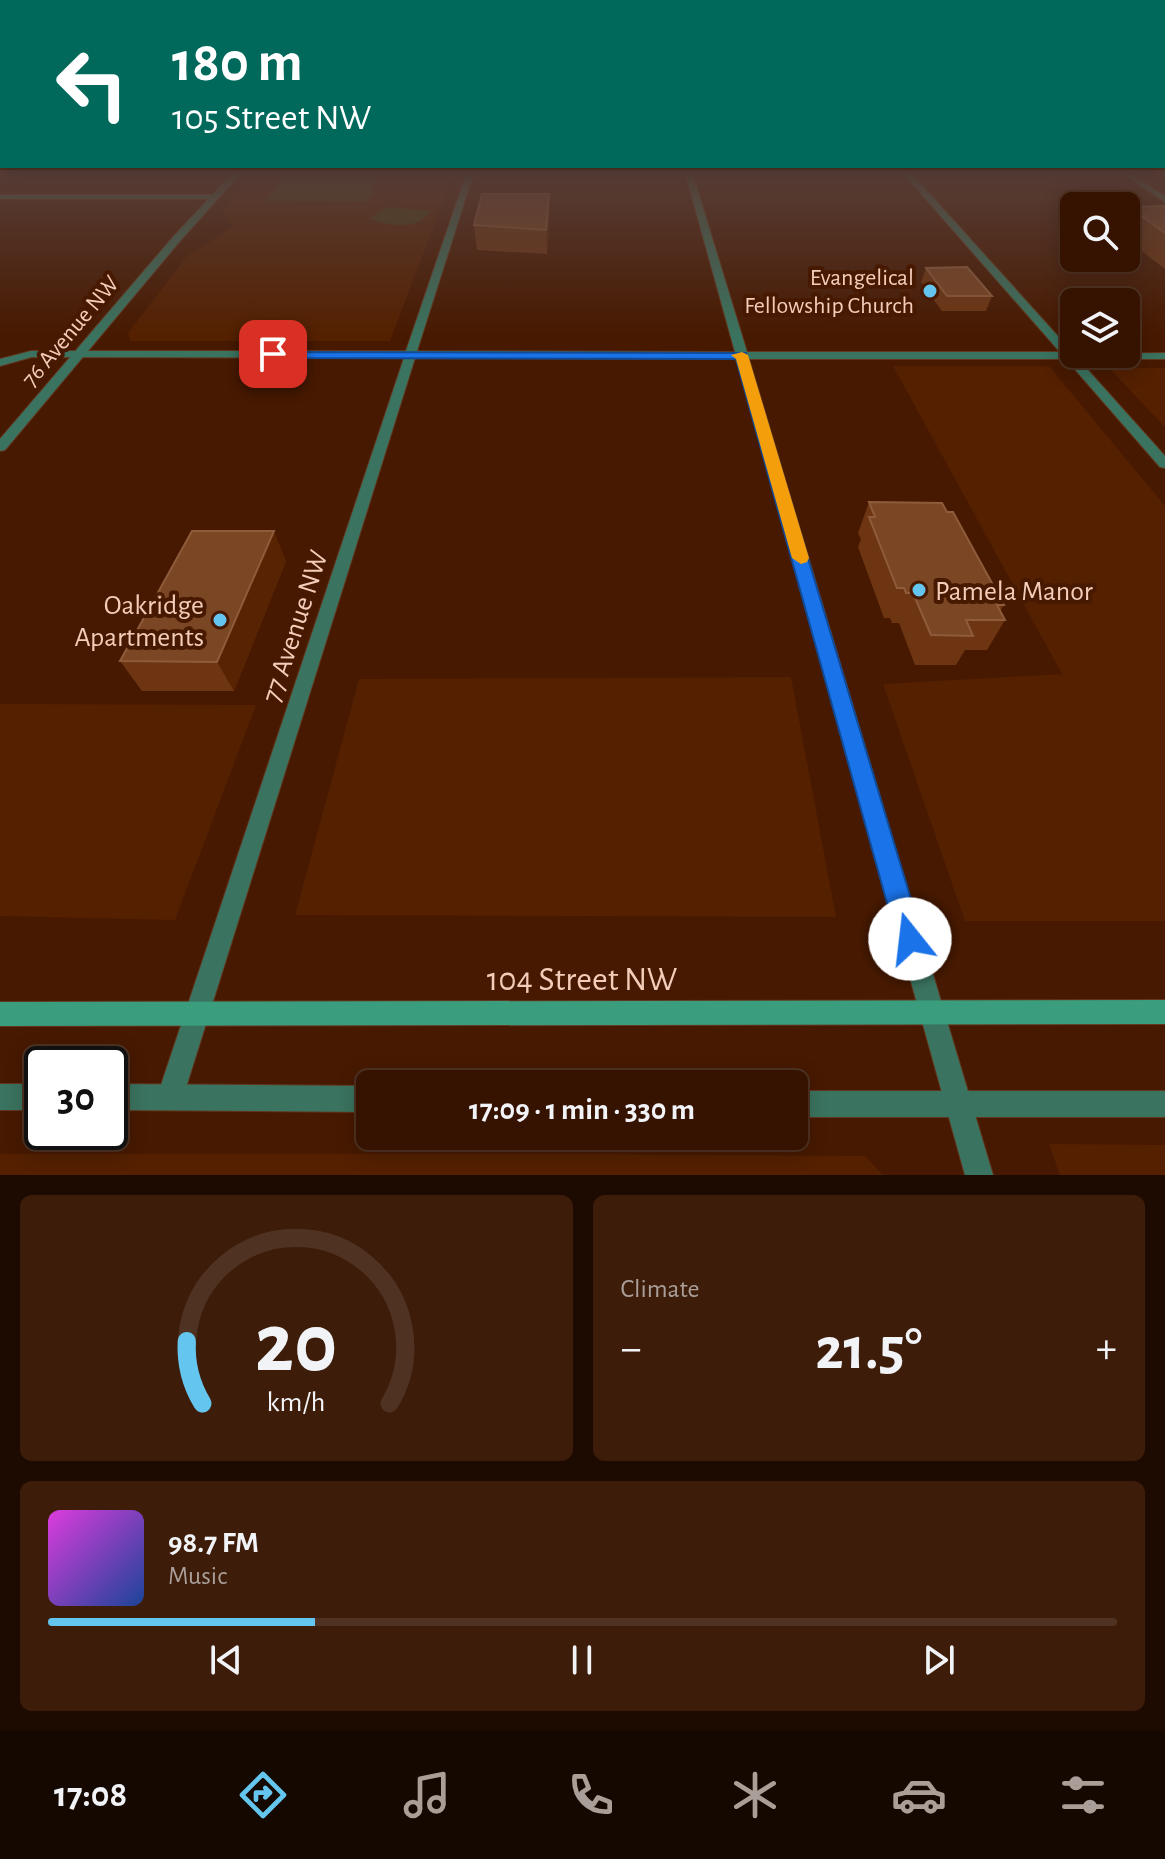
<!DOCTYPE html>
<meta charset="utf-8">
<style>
body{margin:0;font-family:"Alegreya Sans",sans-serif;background:#3d1c0a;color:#f1f3f6;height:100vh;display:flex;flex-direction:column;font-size:30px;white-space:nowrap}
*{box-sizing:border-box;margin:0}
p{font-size:26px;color:#aa9e99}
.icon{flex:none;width:44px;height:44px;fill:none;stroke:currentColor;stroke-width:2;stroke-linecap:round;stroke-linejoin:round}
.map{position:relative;height:1175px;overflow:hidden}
.side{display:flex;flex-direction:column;gap:20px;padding:20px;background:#1d0a00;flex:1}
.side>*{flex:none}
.guide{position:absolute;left:0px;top:0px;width:1166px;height:168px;box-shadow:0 4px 20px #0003,0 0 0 2px #4f3222;background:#00695c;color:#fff;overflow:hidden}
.controls{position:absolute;left:1060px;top:192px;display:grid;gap:16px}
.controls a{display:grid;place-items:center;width:80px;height:80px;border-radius:12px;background:#351300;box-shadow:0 4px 20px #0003,0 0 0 2px #4f3222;font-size:40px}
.speed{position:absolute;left:24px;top:1046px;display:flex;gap:16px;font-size:40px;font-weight:700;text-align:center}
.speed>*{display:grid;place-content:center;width:104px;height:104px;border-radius:50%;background:#351300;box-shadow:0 4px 20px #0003,0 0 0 2px #4f3222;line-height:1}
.speed .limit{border:4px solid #111;border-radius:12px;background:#fff;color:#111}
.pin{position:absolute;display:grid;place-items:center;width:68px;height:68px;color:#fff;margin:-34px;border-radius:16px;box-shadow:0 4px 12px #0006}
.me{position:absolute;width:88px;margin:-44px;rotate:344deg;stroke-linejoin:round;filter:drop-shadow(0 0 6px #0008)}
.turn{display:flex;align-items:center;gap:28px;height:168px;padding:0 40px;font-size:36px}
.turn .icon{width:104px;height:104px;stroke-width:2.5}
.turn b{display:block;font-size:56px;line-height:68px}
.big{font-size:60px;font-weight:600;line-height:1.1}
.side .tile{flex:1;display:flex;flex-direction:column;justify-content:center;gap:12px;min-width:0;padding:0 28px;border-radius:12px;background:#3d1c0a}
.side .dial{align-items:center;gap:0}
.dial svg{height:208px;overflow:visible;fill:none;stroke:#4f3222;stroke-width:7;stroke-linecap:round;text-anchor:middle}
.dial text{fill:#f1f3f6;stroke:none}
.song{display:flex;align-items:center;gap:24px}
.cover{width:96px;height:96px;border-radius:12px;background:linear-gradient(135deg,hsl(300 70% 55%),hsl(220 70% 35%))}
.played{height:8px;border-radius:4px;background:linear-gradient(90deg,#64c5ee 25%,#4f3222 25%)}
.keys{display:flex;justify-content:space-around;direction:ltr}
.heat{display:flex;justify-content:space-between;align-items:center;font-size:44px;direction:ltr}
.side .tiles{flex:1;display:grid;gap:20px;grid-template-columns:1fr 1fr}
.tile:last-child{grid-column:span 2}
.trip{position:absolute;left:356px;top:1070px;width:452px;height:80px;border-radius:12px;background:#351300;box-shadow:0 4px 20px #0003,0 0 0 2px #4f3222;font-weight:600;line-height:80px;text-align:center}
.menu{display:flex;height:128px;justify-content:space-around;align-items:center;background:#150800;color:#aa9e99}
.menu .icon{width:56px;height:56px}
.menu .on{color:#64c5ee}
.menu b{font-size:36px;color:#f1f3f6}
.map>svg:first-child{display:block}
.built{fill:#542000}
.green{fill:#403e0f}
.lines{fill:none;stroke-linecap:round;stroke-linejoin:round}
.minor-casing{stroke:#63361e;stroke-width:2}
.tertiary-casing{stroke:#63361e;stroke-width:2}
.secondary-casing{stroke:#63361e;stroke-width:2}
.minor{fill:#3a735f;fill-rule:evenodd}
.tertiary{fill:#3a735f;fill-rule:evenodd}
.secondary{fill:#3a9d7d;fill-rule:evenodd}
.wall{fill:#6d3511}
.shaded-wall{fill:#582302}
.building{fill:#7b4623;stroke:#8e5b3b;stroke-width:2}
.route{fill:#1a73e8;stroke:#114b97;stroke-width:2}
.slow{fill:#f59e0b}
.poi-dot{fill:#64c5ee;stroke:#471900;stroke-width:3}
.labels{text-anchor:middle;stroke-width:8;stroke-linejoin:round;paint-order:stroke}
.far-poi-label{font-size:24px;fill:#f3cdba;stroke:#471900;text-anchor:end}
.far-street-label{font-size:24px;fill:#f3cdba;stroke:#471900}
.poi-label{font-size:28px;fill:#f3cdba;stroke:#471900;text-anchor:start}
.street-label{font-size:28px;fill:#f3cdba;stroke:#471900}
.near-street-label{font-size:34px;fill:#f3cdba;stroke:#471900}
</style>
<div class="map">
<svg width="1165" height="1175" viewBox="0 0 1165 1175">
<rect width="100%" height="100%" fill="#471900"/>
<!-- built -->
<g class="built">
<path d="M256,172H454L390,341H130L128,333L186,257L234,226L221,211Z"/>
<path d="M893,366H1049L1165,506V921H965L883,684L1062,674Z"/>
<path d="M1109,368H1165V427Z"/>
<path d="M791,677L836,917L295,915L359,679Z"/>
<path d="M0,704L256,705L175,920L0,916Z"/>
<path d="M1049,1144L1165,1145V1175H1060Z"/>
<path d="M566,1154L865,1156L883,1175H0V1154Z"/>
</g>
<!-- green -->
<g class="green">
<path d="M290,172H383L366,202L265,201Z"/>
<path d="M385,207L430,211C418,232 389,225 370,219Z"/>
</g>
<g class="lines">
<defs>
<g id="minor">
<path d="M467,172H474L417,351L735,352L685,172H692L747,352H1060L902,172H910L1074,354L1165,353V359H1078L1165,456V468L1160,467L1066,359H749L993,1175H965L737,359L415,358L183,1097L179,1106L170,1110L161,1106L157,1097L404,358L32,357L0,366V359L31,351H406Z"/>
<path d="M1120,172H1127L1165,196V202Z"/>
<path d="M0,195H213L217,197L213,199H0Z"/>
</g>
<g id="tertiary">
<path d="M234,172H242L180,241L5,450L0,451V439L173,237Z"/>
<rect x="0" y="1084" width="42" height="26"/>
<path d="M110,1084L370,1086V1112L110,1110Z"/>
<rect x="794" y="1091" width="371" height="26"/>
</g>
<path id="secondary" d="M1165,1000V1024L0,1026V1002Z"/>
</defs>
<!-- minor casing -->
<use href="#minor" class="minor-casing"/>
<!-- tertiary casing -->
<use href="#tertiary" class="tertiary-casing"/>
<!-- secondary casing -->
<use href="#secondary" class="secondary-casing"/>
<!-- minor -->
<use href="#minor" class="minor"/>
<!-- tertiary -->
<use href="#tertiary" class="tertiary"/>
<!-- secondary -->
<use href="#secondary" class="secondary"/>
</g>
<!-- wall -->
<g class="wall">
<path d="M1165,206V269L1130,242L1132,239L1126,234V223L1134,207Z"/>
<path d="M550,217L547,254L477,250L474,225Z"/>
<path d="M926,268L992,296L986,311H942L921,282Z"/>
<path d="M869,502L947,512L1004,605L1000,611L1005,620L987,650H965L956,665H915L899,623H892L890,618H884L858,547L861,539L858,533Z"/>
<path d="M286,561L234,691H142L120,661Z"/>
</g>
<!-- shaded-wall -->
<g class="shaded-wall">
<path d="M549,194L550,217L547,254L546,230Z"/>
<path d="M274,531L286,561L234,691L217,662Z"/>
</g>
<!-- building -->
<g class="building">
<path d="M482,194H549L546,230L474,225Z"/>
<path d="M1165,206V233L1143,217H1147L1134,207Z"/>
<path d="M967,267L992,296H947L926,268Z"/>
<path d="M869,502L942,503L947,512H953L1004,605H997L1005,620H966L973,636L931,635L913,593H906L904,588H897L869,517H875Z"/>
<path d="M192,531H274L217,662L120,661Z"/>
</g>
<!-- sky -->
<linearGradient id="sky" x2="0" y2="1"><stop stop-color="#270e00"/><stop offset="0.51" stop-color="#583e37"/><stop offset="1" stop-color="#583e37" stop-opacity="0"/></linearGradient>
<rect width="1165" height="336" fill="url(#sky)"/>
<!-- route -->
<path class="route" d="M269,352L746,353L923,939L919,948L910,952L900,948L897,939L736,359L273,358L269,357Z"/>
<!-- slow -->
<path class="slow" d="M742,352L748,355L809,558L807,562L801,564L792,558L736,359L731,355Z"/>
<!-- markers -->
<g class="poi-dot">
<circle cx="930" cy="291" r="8"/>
<circle cx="919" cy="590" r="8"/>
<circle cx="220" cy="620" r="8"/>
</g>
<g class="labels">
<!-- far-poi labels -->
<g class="far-poi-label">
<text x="914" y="285">Evangelical<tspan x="914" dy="28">Fellowship Church</tspan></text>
</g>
<!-- far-street labels -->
<g class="far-street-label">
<text transform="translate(70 331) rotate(-50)" y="8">76 Avenue NW</text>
</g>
<!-- poi labels -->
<g class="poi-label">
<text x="935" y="600">Pamela Manor</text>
<text x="204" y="614" text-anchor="end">Oakridge<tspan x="204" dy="32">Apartments</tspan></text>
</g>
<!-- street labels -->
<g class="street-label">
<text transform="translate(294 626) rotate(-72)" y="10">77 Avenue NW</text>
</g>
<!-- near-street labels -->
<g class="near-street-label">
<text x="582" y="990">104 Street NW</text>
</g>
</g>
</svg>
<div class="controls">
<a><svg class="icon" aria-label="search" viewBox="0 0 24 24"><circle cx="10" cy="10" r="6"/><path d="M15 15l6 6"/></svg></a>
<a><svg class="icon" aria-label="layers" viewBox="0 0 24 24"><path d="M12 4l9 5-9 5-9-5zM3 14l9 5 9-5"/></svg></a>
</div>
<div class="speed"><div class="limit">30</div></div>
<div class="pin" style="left:273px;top:354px;background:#d93025"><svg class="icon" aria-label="arrive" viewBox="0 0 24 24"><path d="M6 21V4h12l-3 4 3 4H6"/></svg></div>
<svg class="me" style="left:910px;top:939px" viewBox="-20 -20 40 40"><circle r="19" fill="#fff"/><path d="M0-13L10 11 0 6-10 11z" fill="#1a73e8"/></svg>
<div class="trip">17:09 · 1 min · 330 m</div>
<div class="guide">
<div class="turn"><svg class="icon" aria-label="left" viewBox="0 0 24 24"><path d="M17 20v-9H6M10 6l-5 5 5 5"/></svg><div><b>180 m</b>105 Street NW</div></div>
</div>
</div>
<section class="side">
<div class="tiles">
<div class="tile dial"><svg viewBox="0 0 100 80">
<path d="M14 69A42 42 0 1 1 86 69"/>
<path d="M14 69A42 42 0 0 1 8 45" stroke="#64c5ee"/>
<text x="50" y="56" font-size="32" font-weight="700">20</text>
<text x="50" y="72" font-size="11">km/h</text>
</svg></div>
<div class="tile"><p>Climate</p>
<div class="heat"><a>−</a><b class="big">21.5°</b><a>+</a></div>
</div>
<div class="tile">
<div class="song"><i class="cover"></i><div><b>98.7 FM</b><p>Music</p></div></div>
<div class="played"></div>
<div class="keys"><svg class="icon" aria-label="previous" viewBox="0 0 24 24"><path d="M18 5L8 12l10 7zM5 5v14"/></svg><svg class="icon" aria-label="pause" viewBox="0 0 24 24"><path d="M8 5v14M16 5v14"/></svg><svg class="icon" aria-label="next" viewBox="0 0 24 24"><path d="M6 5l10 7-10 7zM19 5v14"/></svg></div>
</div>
</div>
</section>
<nav class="menu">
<b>17:08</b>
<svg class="icon on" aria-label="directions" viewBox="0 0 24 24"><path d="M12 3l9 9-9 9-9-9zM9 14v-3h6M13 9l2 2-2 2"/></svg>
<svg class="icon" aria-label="music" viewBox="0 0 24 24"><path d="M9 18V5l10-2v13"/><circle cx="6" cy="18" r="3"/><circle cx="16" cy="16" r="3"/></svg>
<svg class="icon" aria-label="phone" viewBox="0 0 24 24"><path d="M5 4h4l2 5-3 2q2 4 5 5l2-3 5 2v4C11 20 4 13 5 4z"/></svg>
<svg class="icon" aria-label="climate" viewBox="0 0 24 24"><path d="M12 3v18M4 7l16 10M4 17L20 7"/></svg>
<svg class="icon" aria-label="car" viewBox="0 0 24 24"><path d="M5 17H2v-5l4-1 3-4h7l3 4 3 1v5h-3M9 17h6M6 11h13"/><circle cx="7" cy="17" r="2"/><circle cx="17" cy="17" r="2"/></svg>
<svg class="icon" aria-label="filters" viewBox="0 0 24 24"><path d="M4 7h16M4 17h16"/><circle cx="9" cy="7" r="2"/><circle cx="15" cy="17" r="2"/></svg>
</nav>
